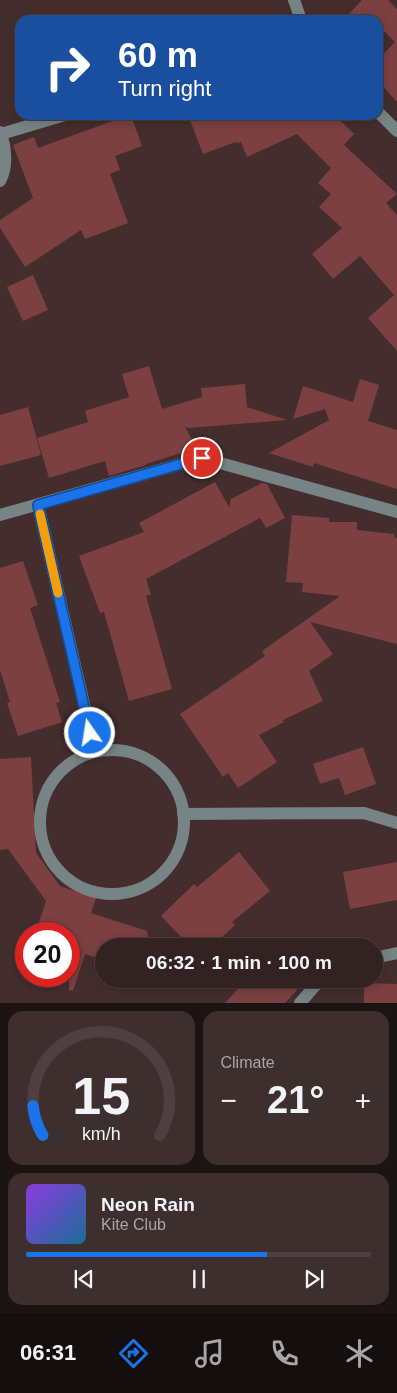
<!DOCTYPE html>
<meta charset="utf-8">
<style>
body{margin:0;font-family:Arial,sans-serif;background:#3e2f2f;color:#f1f3f6;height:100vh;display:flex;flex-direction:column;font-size:19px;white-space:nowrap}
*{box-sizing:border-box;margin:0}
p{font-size:16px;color:#a9a4a5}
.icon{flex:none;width:28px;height:28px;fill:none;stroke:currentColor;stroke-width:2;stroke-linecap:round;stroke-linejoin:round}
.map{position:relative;height:1003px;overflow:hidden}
.side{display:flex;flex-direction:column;gap:8px;padding:8px;background:#1c1313;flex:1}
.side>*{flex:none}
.top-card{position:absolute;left:15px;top:15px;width:368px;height:105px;border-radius:15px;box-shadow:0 2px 12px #0003,0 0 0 1px #4e3f40;background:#1a4fa0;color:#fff;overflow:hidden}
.speed{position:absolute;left:15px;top:922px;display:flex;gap:10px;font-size:25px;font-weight:700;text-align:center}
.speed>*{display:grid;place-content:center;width:65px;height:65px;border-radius:50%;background:#322;box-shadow:0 2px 12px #0003,0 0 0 1px #4e3f40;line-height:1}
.speed .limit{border:8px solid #d22;background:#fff;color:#111}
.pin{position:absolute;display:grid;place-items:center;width:42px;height:42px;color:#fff;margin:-21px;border:2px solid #fff;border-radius:50%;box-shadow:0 1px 5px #0007}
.me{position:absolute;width:55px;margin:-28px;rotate:347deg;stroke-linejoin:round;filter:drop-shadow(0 0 4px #0008)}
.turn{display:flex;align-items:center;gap:18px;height:105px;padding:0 20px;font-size:22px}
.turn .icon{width:65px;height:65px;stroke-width:2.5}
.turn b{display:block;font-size:35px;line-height:42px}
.big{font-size:38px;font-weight:800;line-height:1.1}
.side .widget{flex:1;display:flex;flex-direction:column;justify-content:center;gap:8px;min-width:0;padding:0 18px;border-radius:15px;background:#3e2f2f}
.side .dial{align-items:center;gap:0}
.dial svg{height:130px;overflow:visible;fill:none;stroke:#4e3f40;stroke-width:7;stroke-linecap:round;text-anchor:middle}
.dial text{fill:#f1f3f6;stroke:none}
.song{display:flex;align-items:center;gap:15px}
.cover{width:60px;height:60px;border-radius:8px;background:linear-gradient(135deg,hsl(270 70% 55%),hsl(200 70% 35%))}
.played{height:5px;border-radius:2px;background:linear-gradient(90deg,#1a73e8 70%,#4e3f40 70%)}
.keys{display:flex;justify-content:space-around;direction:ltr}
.heat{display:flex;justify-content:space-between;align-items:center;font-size:28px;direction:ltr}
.side .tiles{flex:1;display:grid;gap:8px;grid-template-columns:1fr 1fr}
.widget:last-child{grid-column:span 2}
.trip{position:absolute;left:95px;top:938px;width:288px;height:50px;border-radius:25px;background:#322;box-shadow:0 2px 12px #0003,0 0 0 1px #4e3f40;font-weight:800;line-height:50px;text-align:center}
.dock{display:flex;height:80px;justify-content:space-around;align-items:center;background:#140e0e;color:#a9a4a5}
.dock .icon{width:35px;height:35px}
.dock .selected{color:#1a73e8}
.dock b{font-size:22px;color:#f1f3f6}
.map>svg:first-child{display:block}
.building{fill:#7c4041}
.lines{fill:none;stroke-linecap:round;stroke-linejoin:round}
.minor{stroke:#778486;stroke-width:12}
.route-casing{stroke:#114b97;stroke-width:12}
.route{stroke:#1a73e8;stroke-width:9}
.slow{stroke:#f59e0b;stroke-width:9}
</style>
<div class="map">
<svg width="397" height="1003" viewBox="0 0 397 1003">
<rect width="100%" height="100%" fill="#442d2d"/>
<!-- building -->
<g class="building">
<path d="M362,0H388L397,9V102L378,81V60L395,42L378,25V20H343Z"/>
<path d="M129,115H131L142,146L115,156L120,170L110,174L128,223L85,239L81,230L25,267L0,228V220L33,198L13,145L34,137L38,148Z"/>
<path d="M188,115H339L336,116L354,134L344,145L397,194L386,203L397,215V351L368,318L394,295L360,256L333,279L312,254L342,228L319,207L331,194L318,183L331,168L297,134L247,157L241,142L237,143L236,142L203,154Z"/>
<path d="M33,275L48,310L23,321L7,287Z"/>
<path d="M149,366L162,409L202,397L201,388L245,384L247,407L287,420L189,428L185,427L197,448L146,464V465L109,476L105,461L49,478L37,438L88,422L85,411L129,397L122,374Z"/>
<path d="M360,379L379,385L368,421L397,430V489L314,463L313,467L269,453L329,420L325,409L293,419L303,386L353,402Z"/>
<path d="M28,407L41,455L0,466V415Z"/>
<path d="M215,482L229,507L231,499L262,483L267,484L285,518L266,528L260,518L146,579L151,594L146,596L172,689L129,701L104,612L100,613L79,556L144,532L139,523Z"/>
<path d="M292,515L329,518V522H357V530L394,534V537L397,538V644L310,622L333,654L309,671L323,701L283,720L284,722L259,735L277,762L238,788L228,773L223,777L180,714L265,656L262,651L340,596L302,592L303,583L286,582Z"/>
<path d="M23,561L38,605L30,608L60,702L56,703L62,722L18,736L7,703L10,702L0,670V568Z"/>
<path d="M363,747L376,784L345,795L339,778L320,784L313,764Z"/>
<path d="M31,757L36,853L60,886L96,898L91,913L147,931L150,946H104V960L85,954L73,991L69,990V934H35L46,901L8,849L0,850V759Z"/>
<path d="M239,852L270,891L232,922L235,925L213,946H190L161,916L194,884L197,887Z"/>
<path d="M397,862V900L350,909L343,872Z"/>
<path d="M247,979H285L297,990L285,1003H225Z"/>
<path d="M364,983L397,984V1003H364Z"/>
</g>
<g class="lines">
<!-- minor -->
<g class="minor">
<path d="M294,0L301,20"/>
<path d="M378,112L397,131"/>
<path d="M0,132C6,146 8,167 0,181"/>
<path d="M1,134L65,115"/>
<path d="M38,505L95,752"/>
<path d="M0,515L202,458L397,512"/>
<circle cx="112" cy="822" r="72"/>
<path d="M183,814L364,813L397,823"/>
<path d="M374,958L397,953"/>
<path d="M300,1003L321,979"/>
</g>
</g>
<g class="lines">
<defs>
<path id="route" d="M90,733L38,505L202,458"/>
</defs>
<!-- route casing -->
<use href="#route" class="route-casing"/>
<!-- route -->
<use href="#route" class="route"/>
<!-- slow -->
<path class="slow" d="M40,514L58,593"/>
</g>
</svg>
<div class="speed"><div class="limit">20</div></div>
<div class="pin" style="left:202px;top:458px;background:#d93025"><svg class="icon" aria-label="arrive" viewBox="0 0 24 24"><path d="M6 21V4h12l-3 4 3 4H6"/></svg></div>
<svg class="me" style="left:90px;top:733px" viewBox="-20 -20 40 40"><circle r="17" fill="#1a73e8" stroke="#fff" stroke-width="3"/><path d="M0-11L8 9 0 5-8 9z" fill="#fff"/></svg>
<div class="trip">06:32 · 1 min · 100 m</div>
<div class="top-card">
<div class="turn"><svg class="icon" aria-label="right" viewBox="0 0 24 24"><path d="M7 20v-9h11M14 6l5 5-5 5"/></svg><div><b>60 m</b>Turn right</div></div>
</div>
</div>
<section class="side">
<div class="tiles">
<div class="widget dial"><svg viewBox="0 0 100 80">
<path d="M14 69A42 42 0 1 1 86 69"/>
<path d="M14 69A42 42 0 0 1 8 51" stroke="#1a73e8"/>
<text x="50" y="56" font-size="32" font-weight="700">15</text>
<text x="50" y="72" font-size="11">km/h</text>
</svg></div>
<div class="widget"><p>Climate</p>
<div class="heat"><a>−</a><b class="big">21°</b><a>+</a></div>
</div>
<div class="widget">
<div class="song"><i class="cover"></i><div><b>Neon Rain</b><p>Kite Club</p></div></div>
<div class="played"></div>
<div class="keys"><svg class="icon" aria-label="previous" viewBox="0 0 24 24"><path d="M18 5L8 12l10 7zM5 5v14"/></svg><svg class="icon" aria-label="pause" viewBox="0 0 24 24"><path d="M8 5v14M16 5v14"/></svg><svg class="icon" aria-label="next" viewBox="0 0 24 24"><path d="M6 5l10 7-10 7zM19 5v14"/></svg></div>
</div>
</div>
</section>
<nav class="dock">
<b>06:31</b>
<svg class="icon selected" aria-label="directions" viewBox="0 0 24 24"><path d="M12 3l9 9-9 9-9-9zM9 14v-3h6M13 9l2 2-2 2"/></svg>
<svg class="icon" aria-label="music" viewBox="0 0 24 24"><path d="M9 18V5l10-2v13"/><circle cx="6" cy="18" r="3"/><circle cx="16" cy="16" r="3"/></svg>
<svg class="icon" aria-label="phone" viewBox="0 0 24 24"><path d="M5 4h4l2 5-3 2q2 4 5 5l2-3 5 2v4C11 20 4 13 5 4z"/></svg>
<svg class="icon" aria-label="climate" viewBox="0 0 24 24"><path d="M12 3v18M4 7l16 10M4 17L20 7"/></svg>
</nav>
